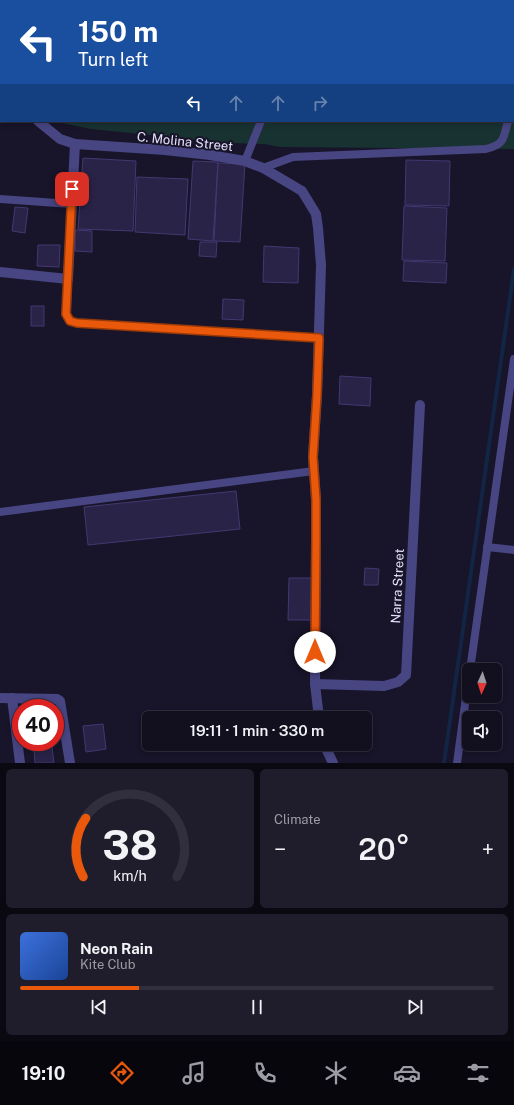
<!DOCTYPE html>
<meta charset="utf-8">
<style>
body{margin:0;font-family:"Public Sans",sans-serif;background:#1f1d2c;color:#f1f3f6;height:100vh;display:flex;flex-direction:column;font-size:15px;white-space:nowrap}
*{box-sizing:border-box;margin:0}
p{font-size:13px;color:#9c9ca4}
.icon{flex:none;width:22px;height:22px;fill:none;stroke:currentColor;stroke-width:2;stroke-linecap:round;stroke-linejoin:round}
.map{position:relative;height:763px;overflow:hidden}
.details{display:flex;flex-direction:column;gap:6px;padding:6px;background:#0a0811;flex:1}
.details>*{flex:none}
.top-card{position:absolute;left:0px;top:0px;width:514px;height:122px;box-shadow:0 2px 6px #0003,0 0 0 1px #312f3d;background:#1a4fa0;color:#fff;overflow:hidden}
.needle{width:26px;rotate:183deg}
.buttons{position:absolute;left:462px;top:663px;display:grid;gap:8px}
.buttons a{display:grid;place-items:center;width:40px;height:40px;border-radius:6px;background:#120f1f;box-shadow:0 2px 6px #0003,0 0 0 1px #312f3d;font-size:20px}
.speed{position:absolute;left:12px;top:699px;display:flex;gap:8px;font-size:20px;font-weight:700;text-align:center}
.speed>*{display:grid;place-content:center;width:52px;height:52px;border-radius:50%;background:#120f1f;box-shadow:0 2px 6px #0003,0 0 0 1px #312f3d;line-height:1}
.speed .limit{border:6px solid #d22;background:#fff;color:#111}
.pin{position:absolute;display:grid;place-items:center;width:34px;height:34px;color:#fff;margin:-17px;border-radius:8px;box-shadow:0 2px 6px #0006}
.me{position:absolute;width:44px;margin:-22px;rotate:0deg;stroke-linejoin:round;filter:drop-shadow(0 0 3px #0008)}
.turn{display:flex;align-items:center;gap:14px;height:84px;padding:0 12px;font-size:18px}
.turn .icon{width:52px;height:52px;stroke-width:2.5}
.turn b{display:block;font-size:28px;line-height:34px}
.lanes{display:flex;align-items:center;height:38px;padding:0 12px;background:#0003;justify-content:center;gap:20px;direction:ltr}
.lanes .off{opacity:.35}
.big{font-size:30px;font-weight:600;line-height:1.1}
.details .card{flex:1;display:flex;flex-direction:column;justify-content:center;gap:6px;min-width:0;padding:0 14px;border-radius:6px;background:#1f1d2c}
.details .dial{align-items:center;gap:0}
.dial svg{height:104px;overflow:visible;fill:none;stroke:#312f3d;stroke-width:7;stroke-linecap:round;text-anchor:middle}
.dial text{fill:#f1f3f6;stroke:none}
.song{display:flex;align-items:center;gap:12px}
.cover{width:48px;height:48px;border-radius:6px;background:linear-gradient(135deg,hsl(220 70% 55%),hsl(220 70% 35%))}
.played{height:4px;border-radius:2px;background:linear-gradient(90deg,#ea580c 25%,#312f3d 25%)}
.keys{display:flex;justify-content:space-around;direction:ltr}
.heat{display:flex;justify-content:space-between;align-items:center;font-size:22px;direction:ltr}
.details .tiles{flex:1;display:grid;gap:6px;grid-template-columns:1fr 1fr}
.card:last-child{grid-column:span 2}
.trip{position:absolute;left:142px;top:711px;width:230px;height:40px;border-radius:6px;background:#120f1f;box-shadow:0 2px 6px #0003,0 0 0 1px #312f3d;font-weight:600;line-height:40px;text-align:center}
.tab-bar{display:flex;height:64px;justify-content:space-around;align-items:center;background:#07060c;color:#9c9ca4}
.tab-bar .icon{width:28px;height:28px}
.tab-bar .current{color:#ea580c}
.tab-bar b{font-size:18px;color:#f1f3f6}
.map>svg:first-child{display:block}
.green{fill:#183231}
.lines{fill:none;stroke-linecap:round;stroke-linejoin:round}
.stream{stroke:#122544;stroke-width:4}
.building{fill:#2a2348;stroke:#433871}
.service{stroke:#474582;stroke-width:8}
.minor{stroke:#474582;stroke-width:10}
.tertiary{stroke:#474582;stroke-width:10}
.route-casing{stroke:#983908;stroke-width:10}
.route{stroke:#ea580c;stroke-width:7}
.labels{text-anchor:middle;stroke-width:4;stroke-linejoin:round;paint-order:stroke}
.street-label{font-size:13px;fill:#e3e0fb;stroke:#181429}
</style>
<div class="map">
<svg width="514" height="763" viewBox="0 0 514 763">
<rect width="100%" height="100%" fill="#181429"/>
<!-- green -->
<path class="green" d="M0,0H514V149L280,147L264,144L231,143L91,129L62,123L60,121H513V1H1V63L0,62Z"/>
<g class="lines">
<!-- stream -->
<path class="stream" d="M444,763L514,269"/>
</g>
<!-- building -->
<g class="building">
<path d="M83,158L136,161L133,231L78,229Z"/>
<path d="M406,160L450,161L449,206L405,205Z"/>
<path d="M193,161L218,162L213,241L188,239Z"/>
<path d="M218,163L245,164L240,242L214,241Z"/>
<path d="M137,177L188,179L185,235L135,232Z"/>
<path d="M404,206L447,208L445,261L402,260Z"/>
<path d="M15,207L28,208L25,233L12,231Z"/>
<path d="M75,230L92,231V252L75,251Z"/>
<path d="M200,242H217L216,257L199,256Z"/>
<path d="M38,245H60L59,267L37,266Z"/>
<path d="M264,246L299,248L298,283L263,282Z"/>
<path d="M404,261L447,263L446,283L403,281Z"/>
<path d="M223,299L244,300L243,320L222,319Z"/>
<rect x="31" y="306" width="13" height="20"/>
<path d="M340,376L371,378L370,406L339,404Z"/>
<path d="M236,491L240,529L88,545L84,507Z"/>
<path d="M365,568L379,569L378,585H364Z"/>
<path d="M289,578H312L311,620H288Z"/>
<path d="M103,724L106,749L86,752L83,726Z"/>
<path d="M52,747L54,763H35L34,749Z"/>
</g>
<g class="lines">
<!-- service -->
<g class="service">
<path d="M305,0V1"/>
<path d="M513,94L514,86"/>
<path d="M245,161L261,121"/>
<path d="M263,168L293,157L486,149C505,144 503,139 508,121"/>
<path d="M0,199L71,204"/>
<path d="M68,279L67,314L70,321L77,323L319,338"/>
<path d="M0,512L314,471"/>
<path d="M487,547L514,550"/>
<path d="M470,670L514,359"/>
<path d="M457,763L469,675"/>
</g>
<!-- minor -->
<g class="minor">
<path d="M0,272L68,279L75,144"/>
<path d="M315,684L384,686L398,682L406,675L420,405"/>
<path d="M0,698L57,699L60,701L70,763"/>
<path d="M12,698L20,763"/>
</g>
<!-- tertiary -->
<g class="tertiary">
<path d="M0,85L1,86"/>
<path d="M38,121L60,139L75,144L165,150L210,155L245,161L263,168L302,191L316,214L318,228L321,265L317,395L313,457L316,500V541L315,684L319,718"/>
<path d="M324,744L333,763"/>
</g>
</g>
<g class="lines">
<defs>
<path id="route" d="M72,189L66,314L70,321L77,323L319,338L317,395L313,457L316,500V541L315,652"/>
</defs>
<!-- route casing -->
<use href="#route" class="route-casing"/>
<!-- route -->
<use href="#route" class="route"/>
</g>
<g class="labels">
<!-- street labels -->
<g class="street-label">
<text transform="translate(185 141) rotate(6)" y="5">C. Molina Street</text>
<text transform="translate(397 586) rotate(-87)" y="5">Narra Street</text>
</g>
</g>
</svg>
<div class="buttons">
<a><svg class="needle" viewBox="-14 -14 28 28"><path d="M0-13l5 13h-10z" fill="#e53935"/><path d="M0 13l5-13h-10z" fill="#9c9ca4"/></svg></a>
<a><svg class="icon" aria-label="sound" viewBox="0 0 24 24"><path d="M4 9h4l5-4v14l-5-4H4zM17 9q2 3 0 6"/></svg></a>
</div>
<div class="speed"><div class="limit">40</div></div>
<div class="pin" style="left:72px;top:189px;background:#d93025"><svg class="icon" aria-label="arrive" viewBox="0 0 24 24"><path d="M6 21V4h12l-3 4 3 4H6"/></svg></div>
<svg class="me" style="left:315px;top:652px" viewBox="-20 -20 40 40"><circle r="19" fill="#fff"/><path d="M0-13L10 11 0 6-10 11z" fill="#ea580c"/></svg>
<div class="trip">19:11 · 1 min · 330 m</div>
<div class="top-card">
<div class="turn"><svg class="icon" aria-label="left" viewBox="0 0 24 24"><path d="M17 20v-9H6M10 6l-5 5 5 5"/></svg><div><b>150 m</b>Turn left</div></div>
<div class="lanes"><svg class="icon" aria-label="left" viewBox="0 0 24 24"><path d="M17 20v-9H6M10 6l-5 5 5 5"/></svg><svg class="icon off" aria-label="ahead" viewBox="0 0 24 24"><path d="M12 20V5M6 11l6-6 6 6"/></svg><svg class="icon off" aria-label="ahead" viewBox="0 0 24 24"><path d="M12 20V5M6 11l6-6 6 6"/></svg><svg class="icon off" aria-label="right" viewBox="0 0 24 24"><path d="M7 20v-9h11M14 6l5 5-5 5"/></svg></div>
</div>
</div>
<section class="details">
<div class="tiles">
<div class="card dial"><svg viewBox="0 0 100 80">
<path d="M14 69A42 42 0 1 1 86 69"/>
<path d="M14 69A42 42 0 0 1 16 24" stroke="#ea580c"/>
<text x="50" y="56" font-size="32" font-weight="700">38</text>
<text x="50" y="72" font-size="11">km/h</text>
</svg></div>
<div class="card"><p>Climate</p>
<div class="heat"><a>−</a><b class="big">20°</b><a>+</a></div>
</div>
<div class="card">
<div class="song"><i class="cover"></i><div><b>Neon Rain</b><p>Kite Club</p></div></div>
<div class="played"></div>
<div class="keys"><svg class="icon" aria-label="previous" viewBox="0 0 24 24"><path d="M18 5L8 12l10 7zM5 5v14"/></svg><svg class="icon" aria-label="pause" viewBox="0 0 24 24"><path d="M8 5v14M16 5v14"/></svg><svg class="icon" aria-label="next" viewBox="0 0 24 24"><path d="M6 5l10 7-10 7zM19 5v14"/></svg></div>
</div>
</div>
</section>
<nav class="tab-bar">
<b>19:10</b>
<svg class="icon current" aria-label="directions" viewBox="0 0 24 24"><path d="M12 3l9 9-9 9-9-9zM9 14v-3h6M13 9l2 2-2 2"/></svg>
<svg class="icon" aria-label="music" viewBox="0 0 24 24"><path d="M9 18V5l10-2v13"/><circle cx="6" cy="18" r="3"/><circle cx="16" cy="16" r="3"/></svg>
<svg class="icon" aria-label="phone" viewBox="0 0 24 24"><path d="M5 4h4l2 5-3 2q2 4 5 5l2-3 5 2v4C11 20 4 13 5 4z"/></svg>
<svg class="icon" aria-label="climate" viewBox="0 0 24 24"><path d="M12 3v18M4 7l16 10M4 17L20 7"/></svg>
<svg class="icon" aria-label="car" viewBox="0 0 24 24"><path d="M5 17H2v-5l4-1 3-4h7l3 4 3 1v5h-3M9 17h6M6 11h13"/><circle cx="7" cy="17" r="2"/><circle cx="17" cy="17" r="2"/></svg>
<svg class="icon" aria-label="filters" viewBox="0 0 24 24"><path d="M4 7h16M4 17h16"/><circle cx="9" cy="7" r="2"/><circle cx="15" cy="17" r="2"/></svg>
</nav>
